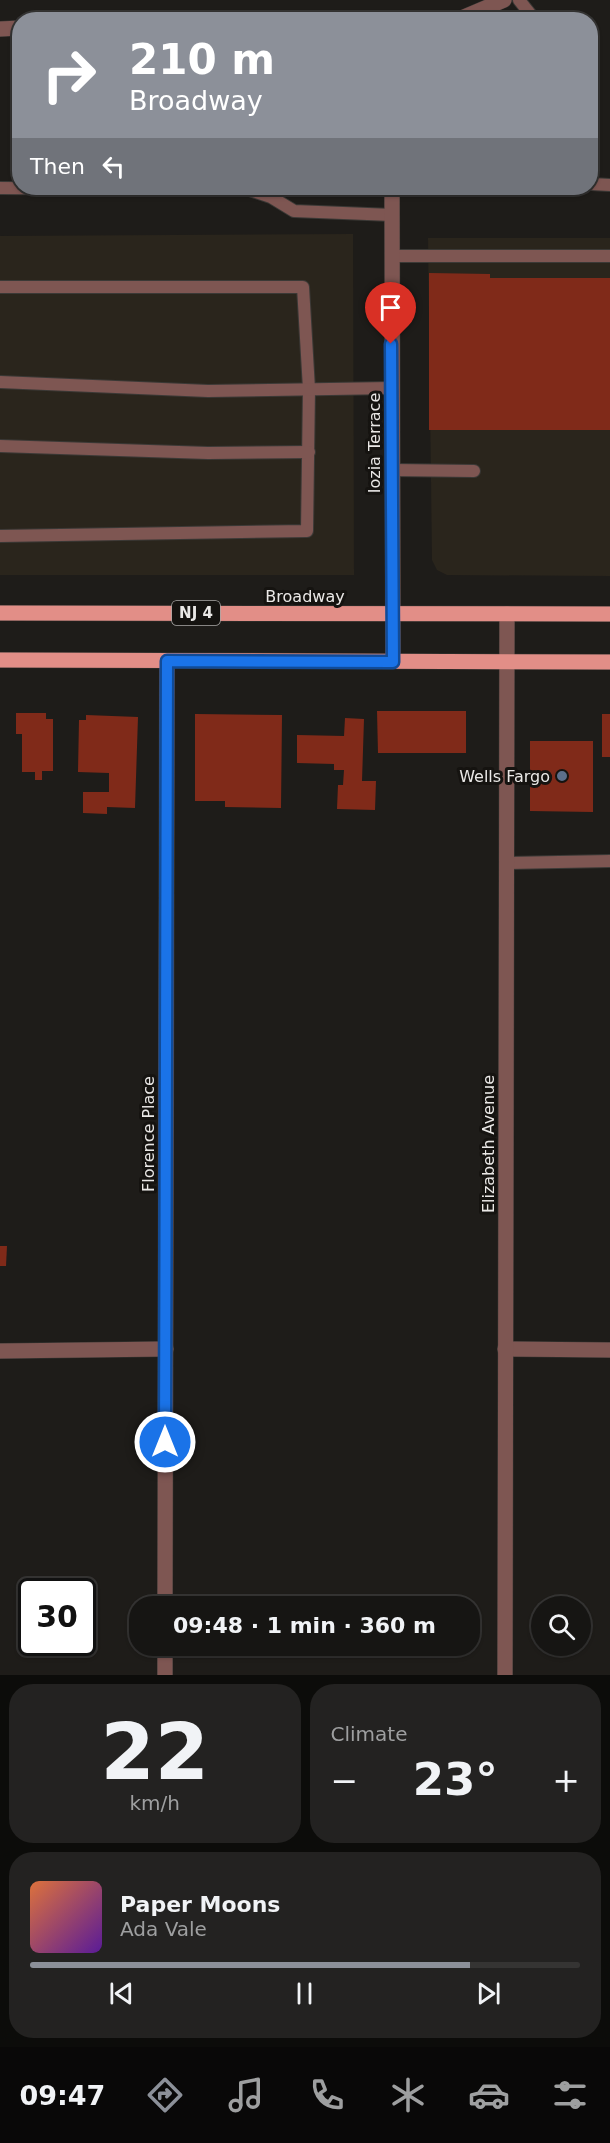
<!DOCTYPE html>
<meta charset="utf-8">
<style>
body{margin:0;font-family:"DejaVu Sans",sans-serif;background:#232221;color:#f1f3f6;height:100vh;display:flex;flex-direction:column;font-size:22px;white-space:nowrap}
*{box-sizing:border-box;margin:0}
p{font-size:20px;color:#9e9fa0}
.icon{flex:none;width:33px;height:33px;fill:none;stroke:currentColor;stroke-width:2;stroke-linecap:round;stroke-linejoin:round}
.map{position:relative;height:1675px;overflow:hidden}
.details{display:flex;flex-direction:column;gap:9px;padding:9px;background:#0c0c0a;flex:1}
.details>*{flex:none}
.guide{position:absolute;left:12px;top:12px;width:586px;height:183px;border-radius:24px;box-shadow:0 2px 4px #0004,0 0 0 2px #353433;background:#8c9099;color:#fff;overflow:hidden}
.fabs{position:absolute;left:531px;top:1596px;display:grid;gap:12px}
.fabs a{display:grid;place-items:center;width:60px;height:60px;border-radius:50%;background:#161513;box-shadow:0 2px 4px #0004,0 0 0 2px #353433;font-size:30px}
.speed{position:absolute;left:18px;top:1578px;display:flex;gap:12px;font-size:30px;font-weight:700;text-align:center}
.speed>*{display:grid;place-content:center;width:78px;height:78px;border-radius:50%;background:#161513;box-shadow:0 2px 4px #0004,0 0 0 2px #353433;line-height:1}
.speed .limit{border:3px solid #111;border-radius:9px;background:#fff;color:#111}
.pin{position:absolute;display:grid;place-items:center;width:51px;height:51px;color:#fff;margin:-62px -26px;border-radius:50% 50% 50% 0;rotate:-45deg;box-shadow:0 0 6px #0007}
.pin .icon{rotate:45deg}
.me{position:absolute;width:66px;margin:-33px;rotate:0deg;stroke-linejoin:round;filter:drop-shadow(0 0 4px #0008)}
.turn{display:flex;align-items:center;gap:21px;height:126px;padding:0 18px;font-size:27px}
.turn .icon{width:78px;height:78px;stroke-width:2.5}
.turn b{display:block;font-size:42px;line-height:51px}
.then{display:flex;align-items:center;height:57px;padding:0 18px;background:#0003;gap:12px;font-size:22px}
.big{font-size:45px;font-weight:700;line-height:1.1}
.details .tile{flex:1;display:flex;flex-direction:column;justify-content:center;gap:9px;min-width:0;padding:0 21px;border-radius:24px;background:#232221}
.details .dial{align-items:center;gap:0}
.dial b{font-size:78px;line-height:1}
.song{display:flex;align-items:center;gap:18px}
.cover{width:72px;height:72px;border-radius:9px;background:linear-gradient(135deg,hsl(20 70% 55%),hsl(270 70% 35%))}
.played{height:6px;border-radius:3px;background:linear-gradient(90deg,#8c9099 80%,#353433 80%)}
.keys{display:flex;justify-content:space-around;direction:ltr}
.heat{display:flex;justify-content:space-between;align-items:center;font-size:33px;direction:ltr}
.details .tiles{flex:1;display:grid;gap:9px;grid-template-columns:1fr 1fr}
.tile:last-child{grid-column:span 2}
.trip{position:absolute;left:129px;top:1596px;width:351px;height:60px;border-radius:24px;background:#161513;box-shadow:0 2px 4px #0004,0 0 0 2px #353433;font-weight:700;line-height:60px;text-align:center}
.tabs{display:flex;height:96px;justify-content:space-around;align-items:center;background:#090808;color:#9e9fa0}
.tabs .icon{width:42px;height:42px}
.tabs .on{color:#8c9099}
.tabs b{font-size:27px;color:#f1f3f6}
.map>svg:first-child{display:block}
.built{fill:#2a251c}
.building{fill:#802a19}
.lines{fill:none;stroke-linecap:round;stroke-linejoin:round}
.lane-casing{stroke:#3b3936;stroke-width:14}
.street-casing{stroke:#3b3936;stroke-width:16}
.primary-casing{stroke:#3b3936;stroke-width:16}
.lane{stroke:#7e5652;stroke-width:12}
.street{stroke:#7e5652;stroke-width:15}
.primary{stroke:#e28e87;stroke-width:15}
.route-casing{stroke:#114b97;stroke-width:15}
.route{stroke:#1a73e8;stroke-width:10}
.service-dot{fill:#5c6f8a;stroke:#151310;stroke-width:2}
.labels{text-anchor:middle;stroke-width:6;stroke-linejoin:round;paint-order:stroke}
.shield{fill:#151310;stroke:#aaa8a6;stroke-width:1.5}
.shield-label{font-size:15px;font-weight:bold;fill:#eae8e6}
.street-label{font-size:16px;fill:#eae8e6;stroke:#151310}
.poi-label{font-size:16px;fill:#eae8e6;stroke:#151310;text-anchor:end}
</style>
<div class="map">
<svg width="610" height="1675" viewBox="0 0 610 1675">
<rect width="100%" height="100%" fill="#1e1c19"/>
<!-- built -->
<g class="built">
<path d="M353,234L354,575H0V236Z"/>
<path d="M428,238H610V576L447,575L437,570L432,560Z"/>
</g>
<!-- building -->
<g class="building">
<path d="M429,273L490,274V278H610V430H429Z"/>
<path d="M377,711H466V753H378Z"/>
<path d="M16,713H46V719H53V771H42V780H35V772H22V734H16Z"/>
<path d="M195,714L282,715L281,808L225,807V801H195Z"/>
<rect x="602" y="714" width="8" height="43"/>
<path d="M86,715L138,717L135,808L107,807V814L83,813V792H109V773L78,772L79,720H86Z"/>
<path d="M345,718L364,719L362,781H376L375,810L337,809L338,785H343L344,770H334V764L297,763V735L344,736Z"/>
<path d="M530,741H593V812L530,811Z"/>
<path d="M0,1246H7L6,1266H0Z"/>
</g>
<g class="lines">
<defs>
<g id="lane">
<path d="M519,0L535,20"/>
<path d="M591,184L610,185"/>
<path d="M0,188L250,190L271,197L294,211L392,215"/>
<path d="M392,256H610"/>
<path d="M0,287H303L309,389L307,531L0,536"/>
<path d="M0,382L208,391L391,388"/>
<path d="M0,446L208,453L309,452"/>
<path d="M392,470L474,471"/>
<path d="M507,863L610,861"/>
</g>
<g id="street">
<path d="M457,20L504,0"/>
<path d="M0,29L20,28"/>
<path d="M392,188L393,661"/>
<path d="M505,1349L610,1350"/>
<path d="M0,1351L166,1349"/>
<path d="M165,1606L167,661"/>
<path d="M165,1675V1646"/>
<path d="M505,1675L507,614"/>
</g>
<g id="primary">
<path d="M0,613L610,614"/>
<path d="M0,660L610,662"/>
</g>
</defs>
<!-- lane casing -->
<use href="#lane" class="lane-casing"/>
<!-- street casing -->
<use href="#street" class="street-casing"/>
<!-- primary casing -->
<use href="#primary" class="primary-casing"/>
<!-- lane -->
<use href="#lane" class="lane"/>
<!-- street -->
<use href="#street" class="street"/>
<!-- primary -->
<use href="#primary" class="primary"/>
</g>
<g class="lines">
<defs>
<path id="route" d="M165,1442L167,661L393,662L391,344"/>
</defs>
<!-- route casing -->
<use href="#route" class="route-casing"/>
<!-- route -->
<use href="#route" class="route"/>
</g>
<!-- markers -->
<circle class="service-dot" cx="562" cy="776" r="6"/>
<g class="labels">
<!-- shield labels -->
<rect class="shield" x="172" y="601" width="48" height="24" rx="4.5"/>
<g class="shield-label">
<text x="196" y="618">NJ 4</text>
</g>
<!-- street labels -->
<g class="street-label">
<text transform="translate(374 443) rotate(-90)" y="6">Iozia Terrace</text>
<text x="305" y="602">Broadway</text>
<text transform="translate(148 1134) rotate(-90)" y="6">Florence Place</text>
<text transform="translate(488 1144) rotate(-90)" y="6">Elizabeth Avenue</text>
</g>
<!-- poi labels -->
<g class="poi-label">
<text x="550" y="782">Wells Fargo</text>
</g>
</g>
</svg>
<div class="fabs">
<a><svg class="icon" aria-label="search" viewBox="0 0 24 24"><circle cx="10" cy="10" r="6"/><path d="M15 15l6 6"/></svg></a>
</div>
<div class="speed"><div class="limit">30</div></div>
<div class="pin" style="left:391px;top:344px;background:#d93025"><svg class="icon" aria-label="arrive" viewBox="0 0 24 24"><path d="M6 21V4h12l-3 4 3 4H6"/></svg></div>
<svg class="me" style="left:165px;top:1442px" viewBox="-20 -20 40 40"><circle r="17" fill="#1a73e8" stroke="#fff" stroke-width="3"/><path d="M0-11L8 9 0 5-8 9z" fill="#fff"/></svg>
<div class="trip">09:48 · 1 min · 360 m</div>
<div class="guide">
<div class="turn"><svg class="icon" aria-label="right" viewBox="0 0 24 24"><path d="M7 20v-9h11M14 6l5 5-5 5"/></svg><div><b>210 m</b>Broadway</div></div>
<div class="then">Then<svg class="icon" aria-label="left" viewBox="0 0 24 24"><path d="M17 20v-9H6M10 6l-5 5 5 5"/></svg></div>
</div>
</div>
<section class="details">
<div class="tiles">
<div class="tile dial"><b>22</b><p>km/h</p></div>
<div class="tile"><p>Climate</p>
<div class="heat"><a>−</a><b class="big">23°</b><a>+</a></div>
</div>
<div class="tile">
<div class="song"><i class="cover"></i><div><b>Paper Moons</b><p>Ada Vale</p></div></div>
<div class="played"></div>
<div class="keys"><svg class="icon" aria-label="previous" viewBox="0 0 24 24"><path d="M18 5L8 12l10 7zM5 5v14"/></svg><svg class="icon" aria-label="pause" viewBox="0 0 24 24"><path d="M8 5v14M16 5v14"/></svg><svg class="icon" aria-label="next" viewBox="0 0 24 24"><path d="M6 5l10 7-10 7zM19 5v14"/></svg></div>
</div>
</div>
</section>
<nav class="tabs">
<b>09:47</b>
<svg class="icon on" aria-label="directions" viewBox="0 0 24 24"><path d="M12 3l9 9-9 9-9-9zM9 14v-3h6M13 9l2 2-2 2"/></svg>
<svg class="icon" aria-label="music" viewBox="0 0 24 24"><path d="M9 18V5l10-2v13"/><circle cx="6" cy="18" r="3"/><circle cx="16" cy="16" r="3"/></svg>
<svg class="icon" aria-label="phone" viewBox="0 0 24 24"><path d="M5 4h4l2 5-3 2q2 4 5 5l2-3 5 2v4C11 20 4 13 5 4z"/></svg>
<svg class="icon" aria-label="climate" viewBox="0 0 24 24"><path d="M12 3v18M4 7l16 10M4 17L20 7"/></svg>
<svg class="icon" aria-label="car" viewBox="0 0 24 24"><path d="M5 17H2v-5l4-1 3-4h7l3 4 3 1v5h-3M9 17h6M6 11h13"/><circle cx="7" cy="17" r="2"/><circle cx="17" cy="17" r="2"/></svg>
<svg class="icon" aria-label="filters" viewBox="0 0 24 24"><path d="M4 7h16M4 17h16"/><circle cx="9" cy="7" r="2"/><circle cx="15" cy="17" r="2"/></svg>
</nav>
